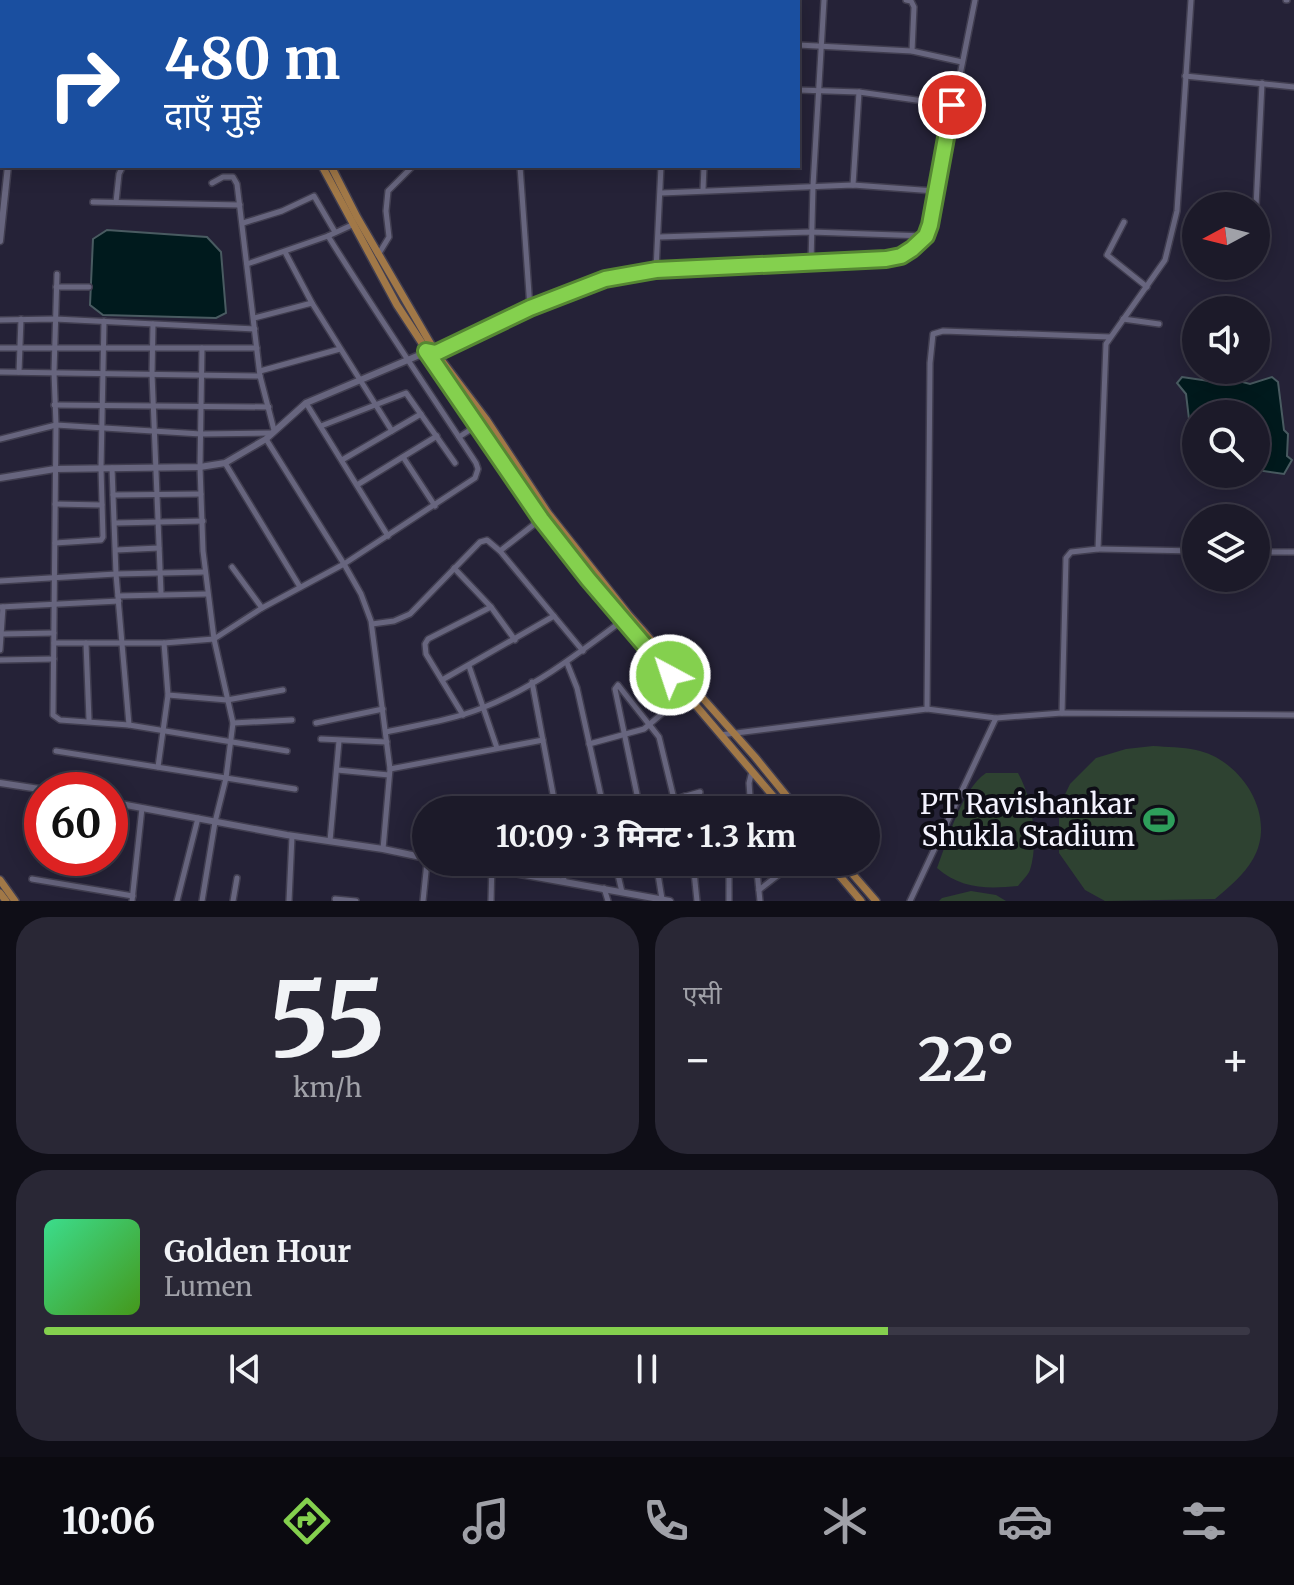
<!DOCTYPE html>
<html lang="hi">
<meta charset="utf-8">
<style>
body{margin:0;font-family:Merriweather,"Noto Sans Devanagari",serif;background:#292735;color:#f1f3f6;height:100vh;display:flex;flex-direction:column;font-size:30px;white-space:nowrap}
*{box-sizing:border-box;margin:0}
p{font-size:26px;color:#a0a1a8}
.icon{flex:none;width:44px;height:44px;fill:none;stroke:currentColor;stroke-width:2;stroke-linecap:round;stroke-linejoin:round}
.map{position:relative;height:901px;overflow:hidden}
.drawer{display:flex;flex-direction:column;gap:16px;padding:16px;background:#0f0e17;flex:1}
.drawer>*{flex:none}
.top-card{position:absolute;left:0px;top:0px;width:800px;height:168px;box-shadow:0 4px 20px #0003,0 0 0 2px #3a3846;background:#1a4fa0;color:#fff;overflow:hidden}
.needle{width:52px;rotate:263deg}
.controls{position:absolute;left:1182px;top:192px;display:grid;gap:16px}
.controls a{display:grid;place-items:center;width:88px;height:88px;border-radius:50%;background:#1c1a29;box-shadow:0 4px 20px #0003,0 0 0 2px #3a3846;font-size:40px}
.speed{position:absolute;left:24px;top:772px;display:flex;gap:16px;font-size:40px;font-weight:700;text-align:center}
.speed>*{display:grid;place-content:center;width:104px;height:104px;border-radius:50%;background:#1c1a29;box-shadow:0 4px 20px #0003,0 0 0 2px #3a3846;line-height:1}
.speed .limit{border:12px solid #d22;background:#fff;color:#111}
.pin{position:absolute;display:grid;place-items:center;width:68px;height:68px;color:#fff;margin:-34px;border:4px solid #fff;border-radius:50%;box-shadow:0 2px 8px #0007}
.me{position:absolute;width:88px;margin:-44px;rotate:320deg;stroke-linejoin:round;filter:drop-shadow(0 0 6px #0008)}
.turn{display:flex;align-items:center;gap:28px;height:168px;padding:0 32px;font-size:36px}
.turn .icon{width:104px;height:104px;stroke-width:2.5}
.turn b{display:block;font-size:56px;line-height:68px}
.big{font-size:60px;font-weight:700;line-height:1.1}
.drawer .widget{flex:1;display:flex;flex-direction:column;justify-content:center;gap:12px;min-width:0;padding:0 28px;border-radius:32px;background:#292735}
.drawer .dial{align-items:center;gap:0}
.dial b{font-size:104px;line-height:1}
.song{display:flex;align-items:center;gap:24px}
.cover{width:96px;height:96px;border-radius:12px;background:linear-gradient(135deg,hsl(150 70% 55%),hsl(100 70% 35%))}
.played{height:8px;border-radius:4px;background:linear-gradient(90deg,#84d04e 70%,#3a3846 70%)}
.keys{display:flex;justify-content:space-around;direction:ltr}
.heat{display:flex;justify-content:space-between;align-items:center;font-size:44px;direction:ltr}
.drawer .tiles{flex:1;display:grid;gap:16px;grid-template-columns:1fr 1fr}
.widget:last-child{grid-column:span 2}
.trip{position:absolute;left:412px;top:796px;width:468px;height:80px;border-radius:40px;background:#1c1a29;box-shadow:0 4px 20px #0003,0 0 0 2px #3a3846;font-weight:700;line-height:80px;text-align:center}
.menu{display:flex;height:128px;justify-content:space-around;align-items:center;background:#0b0a10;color:#a0a1a8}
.menu .icon{width:56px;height:56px}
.menu .selected{color:#84d04e}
.menu b{font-size:36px;color:#f1f3f6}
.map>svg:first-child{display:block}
.green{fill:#2e4231}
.water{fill:#001a1d;stroke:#495b61;stroke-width:2}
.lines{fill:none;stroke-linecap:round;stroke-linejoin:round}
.minor-casing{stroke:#413e50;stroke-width:8}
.tertiary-casing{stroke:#413e50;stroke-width:9}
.primary-casing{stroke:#413e50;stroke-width:10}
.minor{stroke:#67657e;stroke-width:5}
.tertiary{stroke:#67657e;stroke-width:6}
.primary{stroke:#a17847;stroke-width:7}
.route-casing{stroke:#568733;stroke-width:20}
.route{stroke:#84d04e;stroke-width:14}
.labels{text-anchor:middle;stroke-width:8;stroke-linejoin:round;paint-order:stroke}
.poi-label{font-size:28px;fill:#f4f3ff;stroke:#0e0d16;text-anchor:end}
</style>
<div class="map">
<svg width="1294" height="901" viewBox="0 0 1294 901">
<rect width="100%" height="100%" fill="#252237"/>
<!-- green -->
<g class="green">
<path d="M1153,746C1167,747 1183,747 1196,750C1241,759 1278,816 1253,859C1244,875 1229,887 1215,899L1105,901L1085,890L1059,853V807L1070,784L1096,758L1126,749Z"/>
<path d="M986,773H1018C1032,797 1039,842 1030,870C1028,875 1022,881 1018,886C987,889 961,889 937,868C948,840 961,790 986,773Z"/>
<path d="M971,891L996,895L1006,901H939L942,898Z"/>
</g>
<!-- water -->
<g class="water">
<path d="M107,230L207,237L221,252L226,313L216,318L103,315L90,305L93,239Z"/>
<path d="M1182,377L1209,381L1231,379L1250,384L1272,377L1278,382L1284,430L1288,434L1287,456L1292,460L1284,474L1256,470V414H1196V471L1187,465L1186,424L1189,419L1186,394L1177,383Z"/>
</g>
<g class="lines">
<defs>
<g id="minor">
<path d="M660,0V2"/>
<path d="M906,0L911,1L914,7L912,51"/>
<path d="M1286,0H1287"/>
<path d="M541,2L542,0"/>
<path d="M798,45L912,51L962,62"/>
<path d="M1185,76L1294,87"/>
<path d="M798,90L859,92L952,105"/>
<path d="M520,166L530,308"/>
<path d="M212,183L223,177H233L237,184L260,376L274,430"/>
<path d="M853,185L859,92"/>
<path d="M703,190L704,166"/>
<path d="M661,193L853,185L935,191"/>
<path d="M93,202L240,205"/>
<path d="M116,202L119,174L123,166"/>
<path d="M1256,207L1262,83"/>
<path d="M1124,222L1107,255L1147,287"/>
<path d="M243,223L282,211L314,196L335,232"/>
<path d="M659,237L811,232L925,236"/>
<path d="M285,252L312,303L392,431"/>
<path d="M378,255L389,237L386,211L388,191L413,166"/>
<path d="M811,262L813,186L824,0"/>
<path d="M247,264L328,236"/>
<path d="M656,270L661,166"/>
<path d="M57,274L54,372L56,425L53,715L60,720L129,725L287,751"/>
<path d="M56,287H89"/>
<path d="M254,318L312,303"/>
<path d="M1123,319L1159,324"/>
<path d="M0,320L55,319L255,329"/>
<path d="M153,324L152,374L161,593"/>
<path d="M0,348H257"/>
<path d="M436,353C491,327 545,297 604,280C658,264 718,267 774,264C808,262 872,267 902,255C916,249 925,238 930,225L975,0"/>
<path d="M260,371L340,349"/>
<path d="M0,372L260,376"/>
<path d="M19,372L21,319"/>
<path d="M306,403L388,536"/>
<path d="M54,405L269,407"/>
<path d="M321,426L406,393L455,463"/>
<path d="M459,437L476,426"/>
<path d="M0,439L56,425L201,434L272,433"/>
<path d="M266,439L344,564L361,594L371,621L390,769L383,849"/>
<path d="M403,457L435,506"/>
<path d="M342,460L421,414"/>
<path d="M225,463L300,587"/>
<path d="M112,468L116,574L129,725"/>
<path d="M357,485L437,436"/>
<path d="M113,495L201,494"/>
<path d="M55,504L102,505"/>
<path d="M115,523L203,521"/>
<path d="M55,543L101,540L103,537L101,468L104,321"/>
<path d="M1098,549L1196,551"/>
<path d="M116,550L159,548"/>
<path d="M500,551L541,519"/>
<path d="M1256,552H1294"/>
<path d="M232,567L262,608"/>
<path d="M454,568L491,607L515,640"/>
<path d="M0,581L116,574L205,572"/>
<path d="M118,596L207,594"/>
<path d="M0,607L119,601"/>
<path d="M372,624L394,621L410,614L480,542L487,540L500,551L583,651"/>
<path d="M1,634L54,633"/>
<path d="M54,643H164L214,639L262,608L344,564L475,478L478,469L476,463C426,387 376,313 328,236L352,225"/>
<path d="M86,643L89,720"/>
<path d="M164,643L168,695L227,700L283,690"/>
<path d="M0,650L3,607"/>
<path d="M0,660L54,659"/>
<path d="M567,663L577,688L604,810"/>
<path d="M469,666L497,748"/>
<path d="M442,680L554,616"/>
<path d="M532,682L556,810"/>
<path d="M927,709L930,363L933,334L943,331L1110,337"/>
<path d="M1062,713L1066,558L1071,552L1098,549L1106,344L1165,260L1177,211L1191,0"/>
<path d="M463,715L426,654L425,644L428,639L491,607"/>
<path d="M233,723L292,720"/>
<path d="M316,723L383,709"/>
<path d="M386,732C418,725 452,720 482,708C534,688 579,653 623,620"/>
<path d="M720,735L927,709L996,718L1062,713L1294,715"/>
<path d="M321,739L387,742"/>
<path d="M589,744L644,729L685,694"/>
<path d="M56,751L295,789"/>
<path d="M158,767L168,695"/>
<path d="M390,769L543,740"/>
<path d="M337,770L389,775"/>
<path d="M685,796L687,810"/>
<path d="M491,798V810"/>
<path d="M462,799V810"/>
<path d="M640,809L615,689L618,685L659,737L674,799"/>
<path d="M637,810L700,792"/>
<path d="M751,810L749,783L752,771"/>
<path d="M330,841L339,741"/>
<path d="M562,862L564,881"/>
<path d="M615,862L622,892"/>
<path d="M656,862L662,899"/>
<path d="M693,862L697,901"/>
<path d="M729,862V901"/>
<path d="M756,862L760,901"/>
<path d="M32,879L133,896"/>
<path d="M604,888L608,901"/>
<path d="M759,890L795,862"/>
<path d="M335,899L356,901"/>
<path d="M132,901L142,808"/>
<path d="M177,901L198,818"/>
<path d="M202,901L215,822L226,778L233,723L214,639L203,551L200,467L202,348"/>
<path d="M233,901L237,878"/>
<path d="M289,901L292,836"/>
<path d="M423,901L427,862"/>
<path d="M491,901L492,862"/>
<path d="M910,901L996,718"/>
</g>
<g id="tertiary">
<path d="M24,2V0"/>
<path d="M0,241L8,166"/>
<path d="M0,478L55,469L200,467L225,463L266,439L306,403L429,351"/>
<path d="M0,783L46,790"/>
<path d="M110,802L287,835L383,849L426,858"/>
<path d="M453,862L670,901"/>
</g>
<g id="primary">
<path d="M251,0L252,2"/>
<path d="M261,0L262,2"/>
<path d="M322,166L397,305L496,456L541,519L588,579L785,810"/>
<path d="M331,166L357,217L436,353L486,419L548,513L628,614L755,757L798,810"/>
<path d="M828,862L861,901"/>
<path d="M842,862L876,901"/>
<path d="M0,880L15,901"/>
<path d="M0,893L6,901"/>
</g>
</defs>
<!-- minor casing -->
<use href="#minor" class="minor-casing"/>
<!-- tertiary casing -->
<use href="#tertiary" class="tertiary-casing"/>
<!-- primary casing -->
<use href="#primary" class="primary-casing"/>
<!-- minor -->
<use href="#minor" class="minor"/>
<!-- tertiary -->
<use href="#tertiary" class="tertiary"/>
<!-- primary -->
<use href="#primary" class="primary"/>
</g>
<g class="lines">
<defs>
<path id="route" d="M670,675L588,579L541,519L426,351L436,353L530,308L605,279L656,270L886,259L901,256L912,249L926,236L930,225L952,105"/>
</defs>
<!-- route casing -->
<use href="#route" class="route-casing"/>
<!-- route -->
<use href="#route" class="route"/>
</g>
<!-- icons -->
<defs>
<symbol id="stadium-bare" viewBox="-9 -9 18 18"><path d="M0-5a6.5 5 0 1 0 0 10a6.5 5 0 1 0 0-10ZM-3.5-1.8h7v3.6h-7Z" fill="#2e9e5b" stroke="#0e0d16" stroke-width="2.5" paint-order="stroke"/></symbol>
</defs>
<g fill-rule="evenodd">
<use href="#stadium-bare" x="1137" y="798" width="44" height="44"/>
</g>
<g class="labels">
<!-- poi labels -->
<g class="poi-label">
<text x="1135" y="814">PT Ravishankar<tspan x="1135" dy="32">Shukla Stadium</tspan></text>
</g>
</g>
</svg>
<div class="controls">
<a><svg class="needle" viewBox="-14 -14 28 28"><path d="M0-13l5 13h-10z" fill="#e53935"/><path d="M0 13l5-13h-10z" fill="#a0a1a8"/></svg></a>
<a><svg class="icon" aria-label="sound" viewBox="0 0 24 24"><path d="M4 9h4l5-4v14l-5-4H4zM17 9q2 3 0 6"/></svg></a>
<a><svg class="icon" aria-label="search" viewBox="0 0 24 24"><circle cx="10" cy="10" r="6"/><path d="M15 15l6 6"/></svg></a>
<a><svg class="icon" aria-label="layers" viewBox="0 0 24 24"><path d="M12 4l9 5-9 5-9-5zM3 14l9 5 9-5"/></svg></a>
</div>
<div class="speed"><div class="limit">60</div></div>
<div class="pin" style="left:952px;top:105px;background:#d93025"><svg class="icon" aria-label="arrive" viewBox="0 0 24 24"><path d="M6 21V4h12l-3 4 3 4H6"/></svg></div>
<svg class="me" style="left:670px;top:675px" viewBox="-20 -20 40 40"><circle r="17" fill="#84d04e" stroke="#fff" stroke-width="3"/><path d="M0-11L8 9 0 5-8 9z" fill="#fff"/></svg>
<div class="trip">10:09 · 3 मिनट · 1.3 km</div>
<div class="top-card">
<div class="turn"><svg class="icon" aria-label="right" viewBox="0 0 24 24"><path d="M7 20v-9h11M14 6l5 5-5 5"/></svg><div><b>480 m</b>दाएँ मुड़ें</div></div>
</div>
</div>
<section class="drawer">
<div class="tiles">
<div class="widget dial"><b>55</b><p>km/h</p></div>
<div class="widget"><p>एसी</p>
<div class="heat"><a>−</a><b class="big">22°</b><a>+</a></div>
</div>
<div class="widget">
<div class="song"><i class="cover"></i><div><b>Golden Hour</b><p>Lumen</p></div></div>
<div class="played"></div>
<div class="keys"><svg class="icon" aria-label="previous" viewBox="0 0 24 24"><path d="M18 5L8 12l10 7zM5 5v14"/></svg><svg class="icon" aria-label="pause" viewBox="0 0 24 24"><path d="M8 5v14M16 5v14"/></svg><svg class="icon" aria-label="next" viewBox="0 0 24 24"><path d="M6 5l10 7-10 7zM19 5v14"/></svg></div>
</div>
</div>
</section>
<nav class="menu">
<b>10:06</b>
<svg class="icon selected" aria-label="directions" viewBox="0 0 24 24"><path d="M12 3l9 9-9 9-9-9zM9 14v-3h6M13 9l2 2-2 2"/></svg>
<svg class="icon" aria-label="music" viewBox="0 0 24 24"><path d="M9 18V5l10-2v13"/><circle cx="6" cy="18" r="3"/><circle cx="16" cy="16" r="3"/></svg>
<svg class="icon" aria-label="phone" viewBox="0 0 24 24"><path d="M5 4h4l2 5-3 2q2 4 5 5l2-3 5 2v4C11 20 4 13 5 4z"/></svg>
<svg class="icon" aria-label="climate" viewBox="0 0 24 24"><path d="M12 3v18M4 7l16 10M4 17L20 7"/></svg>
<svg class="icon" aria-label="car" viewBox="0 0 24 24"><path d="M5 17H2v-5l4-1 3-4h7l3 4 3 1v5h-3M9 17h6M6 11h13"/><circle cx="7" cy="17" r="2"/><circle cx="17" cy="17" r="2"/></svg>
<svg class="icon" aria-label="filters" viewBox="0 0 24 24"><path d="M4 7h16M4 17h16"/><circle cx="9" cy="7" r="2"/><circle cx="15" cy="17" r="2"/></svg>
</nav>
